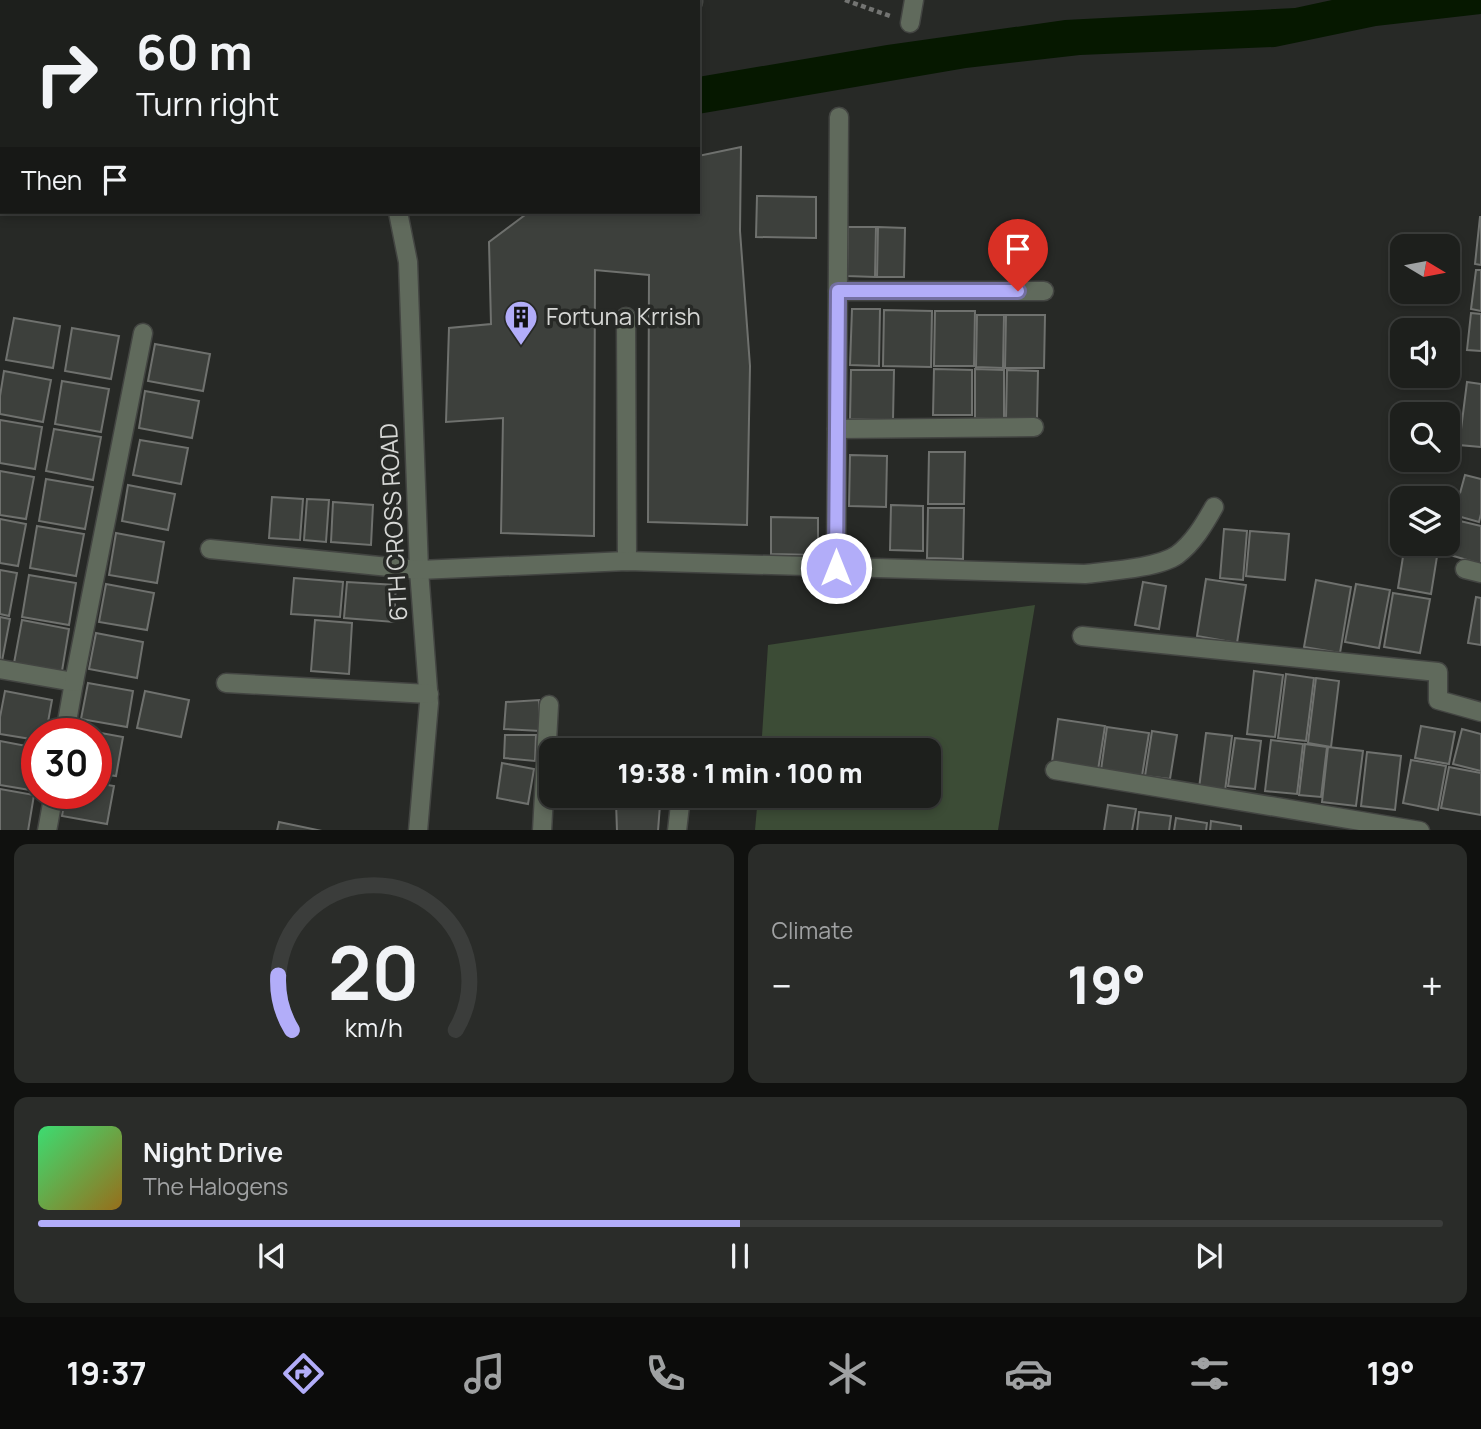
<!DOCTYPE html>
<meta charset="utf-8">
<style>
body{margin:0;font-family:Manrope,sans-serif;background:#2a2c29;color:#f1f3f6;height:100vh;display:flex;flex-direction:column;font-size:26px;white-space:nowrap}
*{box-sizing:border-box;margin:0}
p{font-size:23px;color:#a0a2a3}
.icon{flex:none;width:38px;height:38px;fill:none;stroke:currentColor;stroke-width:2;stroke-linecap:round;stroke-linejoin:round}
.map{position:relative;height:830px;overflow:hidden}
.sheet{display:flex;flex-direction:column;gap:14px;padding:14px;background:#10110f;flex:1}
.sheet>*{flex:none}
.hud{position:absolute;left:0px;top:0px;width:700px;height:214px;box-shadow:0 4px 10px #0003,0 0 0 2px #3b3d3b;background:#1d1f1c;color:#f1f3f6;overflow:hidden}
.needle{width:46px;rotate:100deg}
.tools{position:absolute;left:1390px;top:234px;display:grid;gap:14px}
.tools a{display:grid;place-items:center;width:70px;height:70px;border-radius:14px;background:#1d1f1c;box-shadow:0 4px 10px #0003,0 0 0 2px #3b3d3b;font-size:35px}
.speed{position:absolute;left:21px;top:718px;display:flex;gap:14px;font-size:35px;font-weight:700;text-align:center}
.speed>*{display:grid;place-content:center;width:91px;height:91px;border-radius:50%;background:#1d1f1c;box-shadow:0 4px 10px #0003,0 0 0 2px #3b3d3b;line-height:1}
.speed .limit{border:10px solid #d22;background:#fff;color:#111}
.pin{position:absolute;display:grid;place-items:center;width:60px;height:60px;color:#fff;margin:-72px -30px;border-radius:50% 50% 50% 0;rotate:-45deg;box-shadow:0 0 7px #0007}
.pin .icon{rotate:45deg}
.me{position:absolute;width:77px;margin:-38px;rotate:0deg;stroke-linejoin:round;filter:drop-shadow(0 0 5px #0008)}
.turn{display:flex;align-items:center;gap:24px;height:147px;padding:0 21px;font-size:32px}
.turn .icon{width:91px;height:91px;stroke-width:2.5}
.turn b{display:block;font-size:49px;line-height:60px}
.then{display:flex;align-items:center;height:66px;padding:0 21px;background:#0003;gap:14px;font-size:26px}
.big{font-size:52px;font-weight:800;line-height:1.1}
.sheet .tile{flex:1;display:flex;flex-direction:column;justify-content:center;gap:10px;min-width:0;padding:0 24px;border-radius:14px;background:#2a2c29}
.sheet .dial{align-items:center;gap:0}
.dial svg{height:182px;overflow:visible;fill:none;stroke:#3b3d3b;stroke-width:7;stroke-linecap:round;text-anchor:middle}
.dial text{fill:#f1f3f6;stroke:none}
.song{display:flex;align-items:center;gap:21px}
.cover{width:84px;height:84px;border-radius:10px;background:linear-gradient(135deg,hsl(140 70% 55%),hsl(40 70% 35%))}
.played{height:7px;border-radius:4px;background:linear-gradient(90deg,#b2adf9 50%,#3b3d3b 50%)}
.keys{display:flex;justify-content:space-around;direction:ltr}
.heat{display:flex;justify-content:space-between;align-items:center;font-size:38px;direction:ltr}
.sheet .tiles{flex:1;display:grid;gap:14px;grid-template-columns:1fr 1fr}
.tile:last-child{grid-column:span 2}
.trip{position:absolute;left:539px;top:738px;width:402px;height:70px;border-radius:14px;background:#1d1f1c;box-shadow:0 4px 10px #0003,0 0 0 2px #3b3d3b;font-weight:800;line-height:70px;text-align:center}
.dock{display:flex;height:112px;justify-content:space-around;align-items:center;background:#0c0c0b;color:#a0a2a3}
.dock .icon{width:49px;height:49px}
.dock .current{color:#b2adf9}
.dock b{font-size:32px;color:#f1f3f6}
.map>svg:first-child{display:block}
.green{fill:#3c4c36}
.water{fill:#061800}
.building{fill:#3d403c;stroke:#6f716e;stroke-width:2}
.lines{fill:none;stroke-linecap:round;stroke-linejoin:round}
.minor-casing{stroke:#434542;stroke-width:21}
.path{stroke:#737472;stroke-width:4.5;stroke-dasharray:5 3.5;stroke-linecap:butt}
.minor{stroke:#606a5c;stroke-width:18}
.route-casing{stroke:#7470a2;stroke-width:18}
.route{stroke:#b2adf9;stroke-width:12}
.labels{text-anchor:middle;stroke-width:7;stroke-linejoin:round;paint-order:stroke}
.poi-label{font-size:24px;fill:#d6d7d5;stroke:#272926;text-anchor:start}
.street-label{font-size:24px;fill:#d6d7d5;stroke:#272926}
</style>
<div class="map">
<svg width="1481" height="831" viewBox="0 0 1481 831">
<rect width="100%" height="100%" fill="#272926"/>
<!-- green -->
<path class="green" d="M1035,605L998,830H755L758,796H929V751H761L768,645Z"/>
<!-- water -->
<path class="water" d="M1332,0H1481V14L1376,26L1275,47L1080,55L966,68L698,114V77L887,45L1065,20L1295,8Z"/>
<!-- building -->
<g class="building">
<path d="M741,147L740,231L750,366L747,525L648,522L649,275L595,270L594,536L501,533L503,418L446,422L449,328L491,324L489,242L529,212H698V156Z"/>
<path d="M757,196L816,197V238L756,237Z"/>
<path d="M1480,217H1481V265L1475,264Z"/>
<path d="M848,227H876L875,277L847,276Z"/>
<path d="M878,227L905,228L904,277H877Z"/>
<path d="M1476,270H1481V311L1471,309Z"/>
<path d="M852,309H880L879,366L850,365Z"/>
<path d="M884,310L932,311L931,367L883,366Z"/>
<path d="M935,311H975L974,366H934Z"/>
<path d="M1471,313L1481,314V351L1467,350Z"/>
<path d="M977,315H1004L1003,368L976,367Z"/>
<path d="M1006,315H1045L1044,368H1005Z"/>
<path d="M14,318L60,326L53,368L6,360Z"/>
<path d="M72,328L119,336L111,379L65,371Z"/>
<path d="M155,344L210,354L203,391L148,381Z"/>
<path d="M934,369L972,370V415H933Z"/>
<path d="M975,369L1004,370V419L975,418Z"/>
<path d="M851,370H894L893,420L850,419Z"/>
<path d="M1007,370L1038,371L1037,419H1006Z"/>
<path d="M4,371L51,380L43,422L0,414V396Z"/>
<path d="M62,381L109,389L101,432L55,424Z"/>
<path d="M1467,382L1481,384V447L1459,445Z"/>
<path d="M145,391L199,401L192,438L139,428Z"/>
<path d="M0,420L42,427L35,469L0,463Z"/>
<path d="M54,429L101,437L93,480L46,471Z"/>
<path d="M140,440L188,448L181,484L133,475Z"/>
<path d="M929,452H965L964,504H928Z"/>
<path d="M850,455L887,456L886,507L849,506Z"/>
<path d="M0,471L34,477L26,519L0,515Z"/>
<path d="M1465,475L1481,479V514L1479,522L1454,515Z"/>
<path d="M46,479L93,487L85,529L39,521Z"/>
<path d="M128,485L175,494L168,530L122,521Z"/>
<path d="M272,497L303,499L300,540L269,538Z"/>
<path d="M307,499L329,500L326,542L304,540Z"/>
<path d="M333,502L373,505L371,545L331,542Z"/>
<path d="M891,505L923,506V551L890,550Z"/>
<path d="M928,508H964L963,559L927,558Z"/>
<path d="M771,517L818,518V555L771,554Z"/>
<path d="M0,519L26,524L18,566L0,563Z"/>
<path d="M1460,521L1481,526V564L1450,555Z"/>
<path d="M37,526L84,534L76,576L30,568Z"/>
<path d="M1224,529L1247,531L1243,580L1220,578Z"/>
<path d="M1250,531L1289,534L1285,580L1246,576Z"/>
<path d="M116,533L164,542L157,583L109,575Z"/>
<path d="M1405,544H1439L1431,594L1398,588Z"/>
<path d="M0,570L17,573L9,616L0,614Z"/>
<path d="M29,575L76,583L69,625L22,617Z"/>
<path d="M294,578L343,582L340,617L291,614Z"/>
<path d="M1206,579L1246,585L1237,643L1197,636Z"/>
<path d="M1316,580L1351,587L1340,653L1304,647Z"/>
<path d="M347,582L396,585L394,622L344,618Z"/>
<path d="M1143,582L1166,586L1159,629L1135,625Z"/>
<path d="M106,584L154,593L147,630L99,622Z"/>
<path d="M1356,584L1390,590L1379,648L1345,642Z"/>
<path d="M1393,593L1430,599L1420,653L1384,647Z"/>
<path d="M1476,597L1481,598V645L1468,643Z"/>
<path d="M0,617L10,619L2,661H0Z"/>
<path d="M22,620L69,629L62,671L14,663Z"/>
<path d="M315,620L352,623L349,674L311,671Z"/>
<path d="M96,633L143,642L137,678L89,669Z"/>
<path d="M1254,671L1283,675L1275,737L1247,734Z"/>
<path d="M1286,674L1314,678L1306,741L1278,738Z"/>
<path d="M1316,678L1339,681L1331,747L1308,743Z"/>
<path d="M88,683L133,691L127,727L81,719Z"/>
<path d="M5,691L52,700L46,733H37V740L0,734V717Z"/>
<path d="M145,691L189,700L181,737L137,728Z"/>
<path d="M539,700L540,731L504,729L506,702Z"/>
<path d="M1058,719L1105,726L1098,770L1052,762Z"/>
<path d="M1421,726L1455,732L1449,764L1415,758Z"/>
<path d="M1107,727L1149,733L1142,776L1101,770Z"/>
<path d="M79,729L123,737L116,776L96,773V733H78Z"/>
<path d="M1462,729L1481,734V771L1453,764Z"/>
<path d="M1152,731L1177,735L1170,779L1145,776Z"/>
<path d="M1206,733L1232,736L1225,791L1199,788Z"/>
<path d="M505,735H536L535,761L504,758Z"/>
<path d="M1235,738L1261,741L1255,789L1228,786Z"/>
<path d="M1271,740L1303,744L1297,794L1265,791Z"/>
<path d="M0,741L37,748L36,791L0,785Z"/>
<path d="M1305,744L1327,747L1321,797L1299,795Z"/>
<path d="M1328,747L1363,751L1356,806L1322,802Z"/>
<path d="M1367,752L1401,756L1395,810L1361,806Z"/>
<path d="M1411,760L1446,766L1438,810L1403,803Z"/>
<path d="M502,763L534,769L528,804L497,798Z"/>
<path d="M1449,767L1481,773V815L1441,808Z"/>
<path d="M96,783L114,786L107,824L62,816L66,793H96Z"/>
<path d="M0,789L34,795L28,831H0Z"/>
<path d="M616,802L660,805L658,831H617Z"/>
<path d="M1108,805L1136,809L1132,831H1104Z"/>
<path d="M1139,812L1171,816L1169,831H1137Z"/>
<path d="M1176,818L1207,823L1206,831H1174Z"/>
<path d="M1211,821L1241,826V831H1210Z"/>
<path d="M279,822L322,831H277Z"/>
</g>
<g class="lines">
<defs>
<g id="minor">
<path d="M301,2V0"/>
<path d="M411,2V0"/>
<path d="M693,2V0"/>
<path d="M910,23L914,0"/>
<path d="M0,131H2"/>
<path d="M398,212L408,262L419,570L429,703L418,831"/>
<path d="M838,291H1044"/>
<path d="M626,317L627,561"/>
<path d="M837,429L1034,427"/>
<path d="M210,549L419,570L627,561L1085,574C1109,571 1158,568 1177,555C1193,543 1204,525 1214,507"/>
<path d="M836,568L839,117"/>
<path d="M1465,569L1481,573"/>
<path d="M1082,636L1438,672V700L1481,712"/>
<path d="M0,669L74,682L65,733"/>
<path d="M74,682L143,333"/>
<path d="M226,683L429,694"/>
<path d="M1055,770L1420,831"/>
<path d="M47,831L54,793"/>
<path d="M542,831L549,705"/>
<path d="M677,831L681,796"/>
</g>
</defs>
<!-- minor casing -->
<use href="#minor" class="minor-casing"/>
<!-- path -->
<path class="path" d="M845,0L890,16"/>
<!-- minor -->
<use href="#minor" class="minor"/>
</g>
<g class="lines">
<defs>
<path id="route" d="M836,568L838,291H1018"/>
</defs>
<!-- route casing -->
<use href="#route" class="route-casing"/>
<!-- route -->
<use href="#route" class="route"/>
</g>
<!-- icons -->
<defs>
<symbol id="building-pin" viewBox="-11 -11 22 30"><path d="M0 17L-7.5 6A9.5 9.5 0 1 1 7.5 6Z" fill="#b2adf9" stroke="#272926"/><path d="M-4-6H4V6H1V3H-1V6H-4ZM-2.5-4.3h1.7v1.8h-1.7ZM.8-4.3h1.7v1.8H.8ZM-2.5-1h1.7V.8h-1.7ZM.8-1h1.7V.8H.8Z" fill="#111"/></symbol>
</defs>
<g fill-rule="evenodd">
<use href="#building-pin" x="502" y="298" width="38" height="52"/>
</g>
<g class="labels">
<!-- poi labels -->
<g class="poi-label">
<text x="546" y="325">Fortuna Krrish</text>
</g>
<!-- street labels -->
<g class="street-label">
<text transform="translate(394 522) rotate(-93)" y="8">6TH CROSS ROAD</text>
</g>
</g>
</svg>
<div class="tools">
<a><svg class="needle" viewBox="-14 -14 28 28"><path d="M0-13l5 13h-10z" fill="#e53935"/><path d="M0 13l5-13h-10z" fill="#a0a2a3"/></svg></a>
<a><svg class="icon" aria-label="sound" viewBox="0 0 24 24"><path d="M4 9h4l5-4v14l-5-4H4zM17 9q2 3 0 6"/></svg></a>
<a><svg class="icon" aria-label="search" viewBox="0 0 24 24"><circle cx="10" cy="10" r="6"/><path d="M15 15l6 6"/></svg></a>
<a><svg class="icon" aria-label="layers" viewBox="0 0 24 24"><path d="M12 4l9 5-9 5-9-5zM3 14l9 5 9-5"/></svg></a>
</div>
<div class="speed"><div class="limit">30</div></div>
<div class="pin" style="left:1018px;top:291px;background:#d93025"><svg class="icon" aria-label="arrive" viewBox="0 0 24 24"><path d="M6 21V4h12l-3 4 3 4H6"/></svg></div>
<svg class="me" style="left:836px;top:568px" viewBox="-20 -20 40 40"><circle r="17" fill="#b2adf9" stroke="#fff" stroke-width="3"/><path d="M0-11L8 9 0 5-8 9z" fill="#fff"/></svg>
<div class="trip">19:38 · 1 min · 100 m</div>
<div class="hud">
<div class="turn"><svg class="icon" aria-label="right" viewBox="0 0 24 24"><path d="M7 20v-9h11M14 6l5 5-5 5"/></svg><div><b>60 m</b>Turn right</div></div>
<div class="then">Then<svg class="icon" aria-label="arrive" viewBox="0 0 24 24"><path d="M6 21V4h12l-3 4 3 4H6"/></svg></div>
</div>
</div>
<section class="sheet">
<div class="tiles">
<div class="tile dial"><svg viewBox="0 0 100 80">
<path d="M14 69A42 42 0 1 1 86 69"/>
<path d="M14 69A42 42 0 0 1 8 45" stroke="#b2adf9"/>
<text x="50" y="56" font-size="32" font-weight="700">20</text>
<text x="50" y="72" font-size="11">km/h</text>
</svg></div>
<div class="tile"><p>Climate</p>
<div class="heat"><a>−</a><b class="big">19°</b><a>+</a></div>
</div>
<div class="tile">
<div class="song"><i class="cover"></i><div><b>Night Drive</b><p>The Halogens</p></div></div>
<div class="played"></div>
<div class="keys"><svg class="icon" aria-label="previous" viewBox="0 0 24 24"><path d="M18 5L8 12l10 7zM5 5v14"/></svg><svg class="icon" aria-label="pause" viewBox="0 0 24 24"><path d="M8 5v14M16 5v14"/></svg><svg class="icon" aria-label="next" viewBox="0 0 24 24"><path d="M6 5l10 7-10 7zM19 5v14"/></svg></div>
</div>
</div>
</section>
<nav class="dock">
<b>19:37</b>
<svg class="icon current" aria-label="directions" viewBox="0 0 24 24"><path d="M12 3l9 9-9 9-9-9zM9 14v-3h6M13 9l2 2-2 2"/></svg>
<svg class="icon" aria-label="music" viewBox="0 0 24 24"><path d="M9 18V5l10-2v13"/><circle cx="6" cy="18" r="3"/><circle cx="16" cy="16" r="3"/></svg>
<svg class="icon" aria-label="phone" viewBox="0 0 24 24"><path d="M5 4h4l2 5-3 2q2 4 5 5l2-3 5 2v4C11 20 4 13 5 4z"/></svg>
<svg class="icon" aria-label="climate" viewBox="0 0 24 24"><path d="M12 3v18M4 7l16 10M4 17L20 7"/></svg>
<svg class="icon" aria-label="car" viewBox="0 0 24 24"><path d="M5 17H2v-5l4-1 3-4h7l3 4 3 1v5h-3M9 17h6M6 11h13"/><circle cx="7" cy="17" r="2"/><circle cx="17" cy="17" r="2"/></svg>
<svg class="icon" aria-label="filters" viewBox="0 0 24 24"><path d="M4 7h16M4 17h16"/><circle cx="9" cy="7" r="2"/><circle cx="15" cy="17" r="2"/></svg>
<b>19°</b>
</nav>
